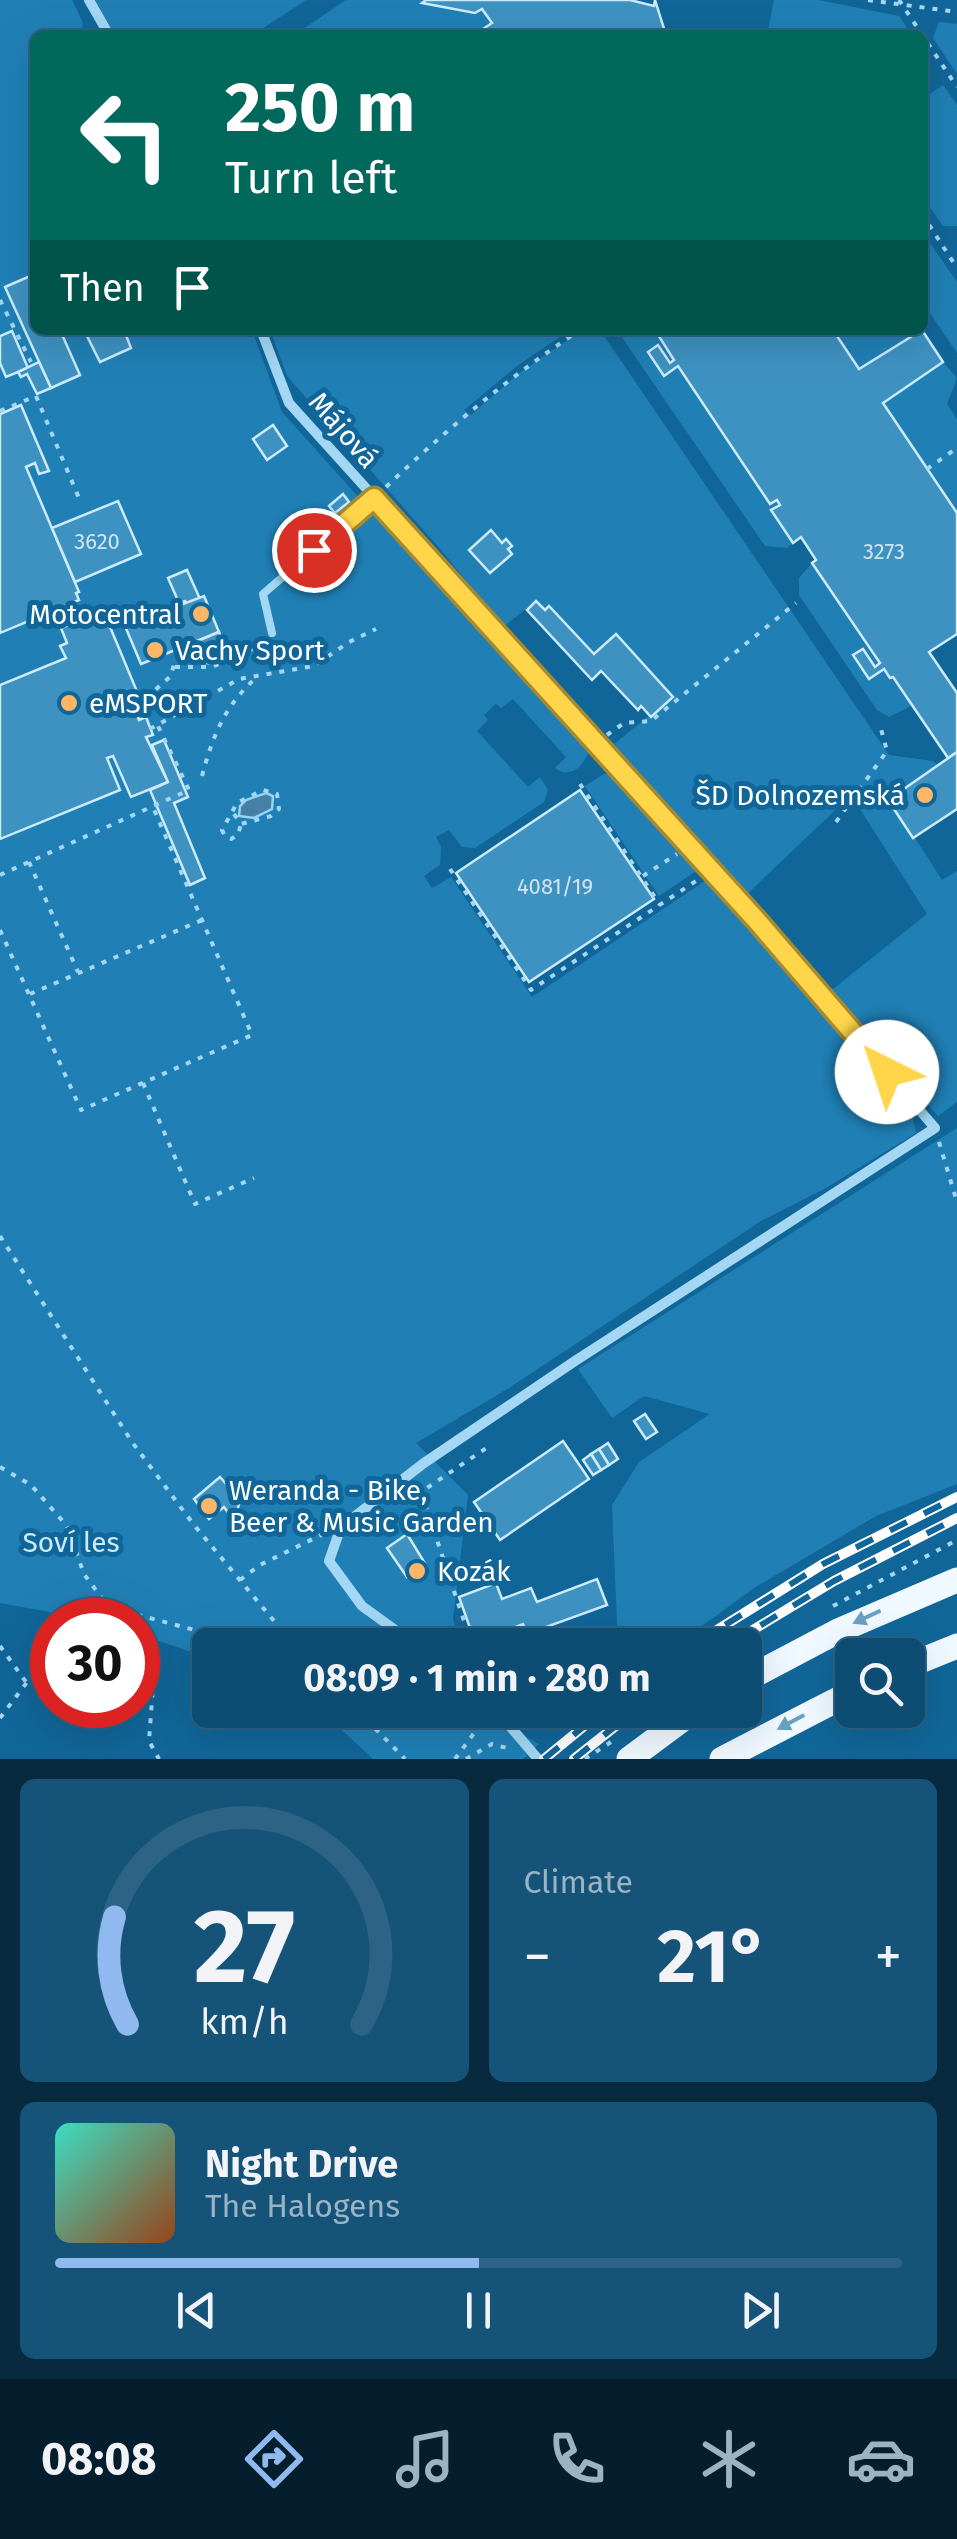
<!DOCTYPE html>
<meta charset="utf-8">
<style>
body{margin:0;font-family:"Fira Sans",sans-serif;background:#165378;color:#f1f3f6;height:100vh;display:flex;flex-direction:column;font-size:38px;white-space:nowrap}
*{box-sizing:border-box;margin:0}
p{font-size:32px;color:#9ab4c4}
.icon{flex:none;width:55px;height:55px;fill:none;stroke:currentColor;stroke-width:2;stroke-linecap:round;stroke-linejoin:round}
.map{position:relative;height:1759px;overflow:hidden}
.side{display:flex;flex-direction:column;gap:20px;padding:20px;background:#072a3f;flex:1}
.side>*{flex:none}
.guide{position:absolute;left:30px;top:30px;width:898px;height:305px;border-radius:15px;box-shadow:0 10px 40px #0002,0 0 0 2px #2d6385;background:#00695c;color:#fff;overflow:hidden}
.buttons{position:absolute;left:835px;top:1638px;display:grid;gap:20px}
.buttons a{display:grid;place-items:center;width:90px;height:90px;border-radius:15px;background:#0d4c73;box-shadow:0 10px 40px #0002,0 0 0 2px #2d6385;font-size:50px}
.speed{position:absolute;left:30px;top:1598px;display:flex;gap:20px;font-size:50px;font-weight:700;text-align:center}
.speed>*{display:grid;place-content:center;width:130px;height:130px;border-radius:50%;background:#0d4c73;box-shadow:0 10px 40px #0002,0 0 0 2px #2d6385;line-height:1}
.speed .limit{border:15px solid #d22;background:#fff;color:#111}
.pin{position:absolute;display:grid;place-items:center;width:85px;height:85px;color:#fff;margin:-42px;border:5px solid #fff;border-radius:50%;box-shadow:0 2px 10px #0007}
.me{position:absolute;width:110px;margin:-55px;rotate:319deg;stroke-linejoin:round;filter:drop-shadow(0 0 8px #0008)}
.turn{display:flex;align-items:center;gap:35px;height:210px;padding:0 30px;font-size:45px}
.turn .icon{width:130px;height:130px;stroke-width:2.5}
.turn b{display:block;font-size:70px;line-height:85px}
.then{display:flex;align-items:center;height:95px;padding:0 30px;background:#0003;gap:20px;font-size:38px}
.big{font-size:75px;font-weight:700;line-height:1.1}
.side .tile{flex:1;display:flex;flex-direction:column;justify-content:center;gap:15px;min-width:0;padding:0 35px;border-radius:15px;background:#165378}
.side .dial{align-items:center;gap:0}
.dial svg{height:260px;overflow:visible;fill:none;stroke:#2d6385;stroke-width:7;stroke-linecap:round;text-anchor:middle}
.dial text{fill:#f1f3f6;stroke:none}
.song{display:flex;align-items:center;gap:30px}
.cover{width:120px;height:120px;border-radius:15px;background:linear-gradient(135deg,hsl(170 70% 55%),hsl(20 70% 35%))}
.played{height:10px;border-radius:5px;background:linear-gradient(90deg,#90b9f0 50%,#2d6385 50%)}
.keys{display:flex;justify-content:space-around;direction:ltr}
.heat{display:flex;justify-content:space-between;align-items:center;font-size:55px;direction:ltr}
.side .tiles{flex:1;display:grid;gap:20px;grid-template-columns:1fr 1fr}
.tile:last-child{grid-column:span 2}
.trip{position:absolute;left:192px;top:1628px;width:570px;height:100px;border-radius:15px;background:#0d4c73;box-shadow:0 10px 40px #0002,0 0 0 2px #2d6385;font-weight:700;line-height:100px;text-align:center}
.tab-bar{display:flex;height:160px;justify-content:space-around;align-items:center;background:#051e2e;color:#9ab4c4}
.tab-bar .icon{width:70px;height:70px}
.tab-bar .selected{color:#90b9f0}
.tab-bar b{font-size:45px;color:#f1f3f6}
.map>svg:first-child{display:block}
.green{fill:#2080b6}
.water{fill:#4681a5;stroke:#95d5f7;stroke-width:2.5}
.building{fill:#3e92c2;stroke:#ccecfe;stroke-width:2.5}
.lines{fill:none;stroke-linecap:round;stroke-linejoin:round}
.path{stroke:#a3d7f4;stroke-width:4;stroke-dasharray:5 8;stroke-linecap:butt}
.service{stroke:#a3d7f4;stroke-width:8}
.minor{stroke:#a3d7f4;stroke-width:10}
.primary{stroke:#f0f9ff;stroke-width:25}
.rail-casing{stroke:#fff;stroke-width:10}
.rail{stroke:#169;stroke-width:6;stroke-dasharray:19;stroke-linecap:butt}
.oneway{fill:#6aa1c2}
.route-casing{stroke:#a68a30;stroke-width:25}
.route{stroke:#ffd54a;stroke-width:18}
.poi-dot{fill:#ffb666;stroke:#169;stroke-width:4}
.labels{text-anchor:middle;stroke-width:10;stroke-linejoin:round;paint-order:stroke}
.number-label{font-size:22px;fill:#cfe4f0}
.street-label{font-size:28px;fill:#fff;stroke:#169}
.poi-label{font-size:28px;fill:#fff;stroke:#169;text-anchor:start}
.park-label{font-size:28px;fill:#ccecfe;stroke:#169}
</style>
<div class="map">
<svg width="957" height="1759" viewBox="0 0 957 1759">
<rect width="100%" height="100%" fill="#169"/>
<!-- green -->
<g class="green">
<path d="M0,0H72L83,23L80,35H35V330H252L282,412L588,753C583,767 569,779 555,768L566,757L513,699L501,708L496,704L484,715L488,720L477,731L528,787L540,777L548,790L544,802L475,848L462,847L449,830L436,837L441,847L440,865L424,876L432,888L451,877L532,997L708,879L891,1088L913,1118L916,1133L824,1189L761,1221L509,1388L416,1443L468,1495L453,1619L460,1645H210V1658L138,1634V1620H94L0,1603Z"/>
<path d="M95,0H306L253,35H115Z"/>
<path d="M346,0H426L423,3L475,13L482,9L492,23L474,35H294Z"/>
<path d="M774,0H818L899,16L912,35H767Z"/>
<path d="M939,22L957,24V74L933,38Z"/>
<path d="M943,85L957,105V226H943L923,197V99Z"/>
<path d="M923,233L957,282V353L923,303Z"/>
<path d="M270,330H570L517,366L464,410L471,415L518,374L582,330H600L889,755L933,761L938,765L890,799L942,880L957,871V1102L938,1116L828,993L927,914L851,795L744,897L612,746L673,696L616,635L594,654L550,606L545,610L536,601L503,627L443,552L287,376Z"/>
<path d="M617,330H655L674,360L673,368L678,366L772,503L777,500L780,505L771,511L793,543L787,548L765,546Z"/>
<path d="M833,330H905L910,336L859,369Z"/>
<path d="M943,362L957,378L947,404L957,419V513L883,403Z"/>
<path d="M812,563L880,663L875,667L863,649L854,655L869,679L884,669L913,705L889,717L877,710L799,595V578Z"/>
<path d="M604,774H612L699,869L659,896L585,786Z"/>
<path d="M957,1128V1484L876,1516L754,1588L676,1645H618L612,1505L639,1462L710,1414L644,1396L612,1418L578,1369Z"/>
<path d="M320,1710H479L539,1744L523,1759H373Z"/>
</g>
<!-- water -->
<path class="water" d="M266,793L273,796L272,809L254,818L239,816L240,806L246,800Z"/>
<!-- building -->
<g class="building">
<path d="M426,0H630L654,6L655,0L666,35H474L492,23L482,9L475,13L422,3Z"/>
<path d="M35,274V330H60L80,375L51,388L5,287Z"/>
<path d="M84,330H124L131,348L100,362Z"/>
<path d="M655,330H833L859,369L922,330L943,362L883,403L957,513V634L929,652L957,693V752L948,758L893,677L890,678L884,669L869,679L853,655L863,649L875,667L880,663L812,563L816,560L801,537L793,543L771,510L780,505L777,500L770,504L678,366L664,376L648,352L658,345L670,363L674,360Z"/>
<path d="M12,331L28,368L6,377L0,363V336Z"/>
<path d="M39,362L51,388L37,394L27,374L21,377L18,372Z"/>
<path d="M21,405L49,471L39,474L35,463L26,467L79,592L76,593L79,600L0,633V414Z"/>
<path d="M273,425L287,446L267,460L253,439Z"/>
<path d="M343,494L349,502L335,513L329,506Z"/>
<path d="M118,501L141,554L75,582L52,528Z"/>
<path d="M491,530L502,543L506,539L512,546L508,549L512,554L490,573L469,550Z"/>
<path d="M187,570L200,599L187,604L185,601L179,603L168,578Z"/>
<path d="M204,596L219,632L141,664L125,626Z"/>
<path d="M536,601L545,610L549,606L594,654L616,634L673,697L651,717L641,706L638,710L601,671L592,680L527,610Z"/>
<path d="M103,610L146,713L137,715L139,720L146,717L153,735L146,737L168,782L131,797L113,756L107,758L120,790L0,839V685L66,658L60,646L67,643L61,628Z"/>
<path d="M219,632L226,650L232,649L217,664L196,662L181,648Z"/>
<path d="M164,740L188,797L174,803L205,878L190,885L150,790L168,782L152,745Z"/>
<path d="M957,752V809L913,838L888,800Z"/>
<path d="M580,790L654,899L529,982L456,873Z"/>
<path d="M645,1414L657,1432L646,1439L634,1421Z"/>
<path d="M563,1441L589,1479L500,1540L474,1502Z"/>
<path d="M608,1443L618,1459L609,1465L599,1449Z"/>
<path d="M599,1449L609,1465L601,1470L591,1454Z"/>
<path d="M591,1454L601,1470L593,1475L583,1460Z"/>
<path d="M220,1477L228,1486L231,1483L241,1497L236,1515L232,1518L224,1507L209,1519L194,1499Z"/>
<path d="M407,1534L426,1565L407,1577L387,1548Z"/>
<path d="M597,1579L607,1605L527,1634L523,1624L500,1633L502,1640L496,1642L493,1635L475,1642L459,1597L496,1583L502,1599L531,1588L537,1602Z"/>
</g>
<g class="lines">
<!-- path -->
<g class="path">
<path d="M868,0L957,12"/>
<path d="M899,0L957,87"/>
<path d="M922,214L957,268"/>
<path d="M0,300L31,362"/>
<path d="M0,411L36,396L81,503"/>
<path d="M927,469L957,448"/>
<path d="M386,487C447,429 509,377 580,330"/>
<path d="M175,667H212L265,643"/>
<path d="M146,698L171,676L175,660"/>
<path d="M150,729L239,679L314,666L349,642L376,629"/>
<path d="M607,735L624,723L651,721L796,603"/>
<path d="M202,776C213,735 225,705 257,677"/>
<path d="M580,784L660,905"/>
<path d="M234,814L241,824L271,816L279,809L277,794L263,790L237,803L222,830L225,836L231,839L238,835L241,824"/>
<path d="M836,822L887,751L881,729"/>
<path d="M29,862L78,972"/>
<path d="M450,869L531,990L699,879"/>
<path d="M0,875L189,790L158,726"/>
<path d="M643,876L677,854"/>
<path d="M0,930L81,1110L252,1035L152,805"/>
<path d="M30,994L202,920"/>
<path d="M143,1083L195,1204L254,1178"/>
<path d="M939,1142L957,1202"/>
<path d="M0,1236L132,1442L194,1525L294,1645"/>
<path d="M0,1467L31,1485L67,1526L84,1574L118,1620"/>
<path d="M240,1580L260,1565L323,1534"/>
<path d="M833,1606L957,1540"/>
<path d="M89,1620L112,1608L251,1645"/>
<path d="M472,1645L421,1492L491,1445"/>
<path d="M474,1645L492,1639L494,1645"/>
<path d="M0,1646L26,1682"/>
<path d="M138,1657L153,1686L149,1741L159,1759"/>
<path d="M357,1710L405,1759"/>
<path d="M0,1718L52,1649"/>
<path d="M455,1759L486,1717"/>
<path d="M466,1759L492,1744L507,1748"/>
<path d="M585,1759L614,1740"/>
</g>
<!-- service -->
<path class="service" d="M272,633L263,594L374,498"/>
<!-- minor -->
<g class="minor">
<path d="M89,0L109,35"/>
<path d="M261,330L289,403L758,922L935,1128L575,1361L424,1463L341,1527L329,1561L362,1606L416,1645"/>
<path d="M496,1710L538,1759"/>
</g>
<!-- primary -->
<g class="primary">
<path d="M908,1666L957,1646"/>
<path d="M745,1680L838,1631L957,1580"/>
<path d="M629,1759L695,1710"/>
<path d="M722,1759L852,1692"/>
</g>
<defs>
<g id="rail">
<path d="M693,1645L823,1564L957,1497"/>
<path d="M728,1645L834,1581L957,1518"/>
<path d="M544,1759L604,1710"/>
<path d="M574,1759L636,1710"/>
</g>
</defs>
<!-- rail casing -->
<use href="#rail" class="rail-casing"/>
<!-- rail -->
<use href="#rail" class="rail"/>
</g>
<!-- one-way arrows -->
<defs><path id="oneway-solid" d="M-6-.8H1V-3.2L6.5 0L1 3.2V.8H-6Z" transform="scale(2.5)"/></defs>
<g class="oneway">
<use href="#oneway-solid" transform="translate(867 1617) rotate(155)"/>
<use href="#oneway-solid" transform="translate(791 1722) rotate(152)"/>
</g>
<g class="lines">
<defs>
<path id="route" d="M314,550L374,498L758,922L887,1072"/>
</defs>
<!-- route casing -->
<use href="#route" class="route-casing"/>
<!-- route -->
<use href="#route" class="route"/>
</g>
<!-- markers -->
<g class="poi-dot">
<circle cx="201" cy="614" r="10"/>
<circle cx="155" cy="650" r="10"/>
<circle cx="69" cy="703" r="10"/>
<circle cx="925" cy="795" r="10"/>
<circle cx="209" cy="1506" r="10"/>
<circle cx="417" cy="1571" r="10"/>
</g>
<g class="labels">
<!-- number labels -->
<g class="number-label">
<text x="97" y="549">3620</text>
<text x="884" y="559">3273</text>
<text x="555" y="894">4081/19</text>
</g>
<!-- street labels -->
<g class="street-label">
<text transform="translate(344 430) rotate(49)" y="10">Májová</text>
</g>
<!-- poi labels -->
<g class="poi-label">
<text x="181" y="624" text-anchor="end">Motocentral</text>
<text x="175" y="660">Vachy Sport</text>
<text x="89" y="713">eMSPORT</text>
<text x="905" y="805" text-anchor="end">ŠD Dolnozemská</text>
<text x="229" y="1500">Weranda - Bike,<tspan x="229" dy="32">Beer &amp; Music Garden</tspan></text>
<text x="437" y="1581">Kozák</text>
</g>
<!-- park labels -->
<g class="park-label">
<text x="71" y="1552">Soví les</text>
</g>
</g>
</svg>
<div class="buttons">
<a><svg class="icon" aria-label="search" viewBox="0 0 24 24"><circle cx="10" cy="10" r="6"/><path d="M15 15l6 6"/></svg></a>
</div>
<div class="speed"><div class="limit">30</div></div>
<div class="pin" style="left:314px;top:550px;background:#d93025"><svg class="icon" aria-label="arrive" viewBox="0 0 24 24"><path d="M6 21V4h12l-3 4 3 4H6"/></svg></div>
<svg class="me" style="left:887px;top:1072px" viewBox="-20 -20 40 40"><circle r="19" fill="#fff"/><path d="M0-13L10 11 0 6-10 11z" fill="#ffd54a"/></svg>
<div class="trip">08:09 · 1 min · 280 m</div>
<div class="guide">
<div class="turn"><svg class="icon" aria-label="left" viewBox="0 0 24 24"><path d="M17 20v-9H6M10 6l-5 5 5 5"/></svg><div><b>250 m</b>Turn left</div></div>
<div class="then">Then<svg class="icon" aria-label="arrive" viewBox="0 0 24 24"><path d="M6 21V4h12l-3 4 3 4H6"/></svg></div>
</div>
</div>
<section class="side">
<div class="tiles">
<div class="tile dial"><svg viewBox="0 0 100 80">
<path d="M14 69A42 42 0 1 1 86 69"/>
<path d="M14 69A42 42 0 0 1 10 36" stroke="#90b9f0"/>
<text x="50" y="56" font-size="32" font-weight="700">27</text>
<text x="50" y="72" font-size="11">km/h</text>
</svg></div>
<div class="tile"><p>Climate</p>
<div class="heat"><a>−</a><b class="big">21°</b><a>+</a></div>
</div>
<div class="tile">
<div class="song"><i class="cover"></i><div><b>Night Drive</b><p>The Halogens</p></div></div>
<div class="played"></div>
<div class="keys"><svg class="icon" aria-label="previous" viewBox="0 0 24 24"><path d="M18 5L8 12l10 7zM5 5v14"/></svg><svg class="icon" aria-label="pause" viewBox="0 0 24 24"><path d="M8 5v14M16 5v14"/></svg><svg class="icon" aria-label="next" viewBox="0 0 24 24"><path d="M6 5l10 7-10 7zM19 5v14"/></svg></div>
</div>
</div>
</section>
<nav class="tab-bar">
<b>08:08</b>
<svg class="icon selected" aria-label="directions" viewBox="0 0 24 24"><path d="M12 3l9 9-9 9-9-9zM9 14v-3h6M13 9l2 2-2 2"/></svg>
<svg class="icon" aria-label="music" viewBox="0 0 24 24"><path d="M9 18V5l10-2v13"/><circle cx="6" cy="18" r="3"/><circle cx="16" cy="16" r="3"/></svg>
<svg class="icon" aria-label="phone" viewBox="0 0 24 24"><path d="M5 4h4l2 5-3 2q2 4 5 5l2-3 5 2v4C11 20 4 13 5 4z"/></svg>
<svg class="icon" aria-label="climate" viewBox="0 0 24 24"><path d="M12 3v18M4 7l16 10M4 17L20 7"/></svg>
<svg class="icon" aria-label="car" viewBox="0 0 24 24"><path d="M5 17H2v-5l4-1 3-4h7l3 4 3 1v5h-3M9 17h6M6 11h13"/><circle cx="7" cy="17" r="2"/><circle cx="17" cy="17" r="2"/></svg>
</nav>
